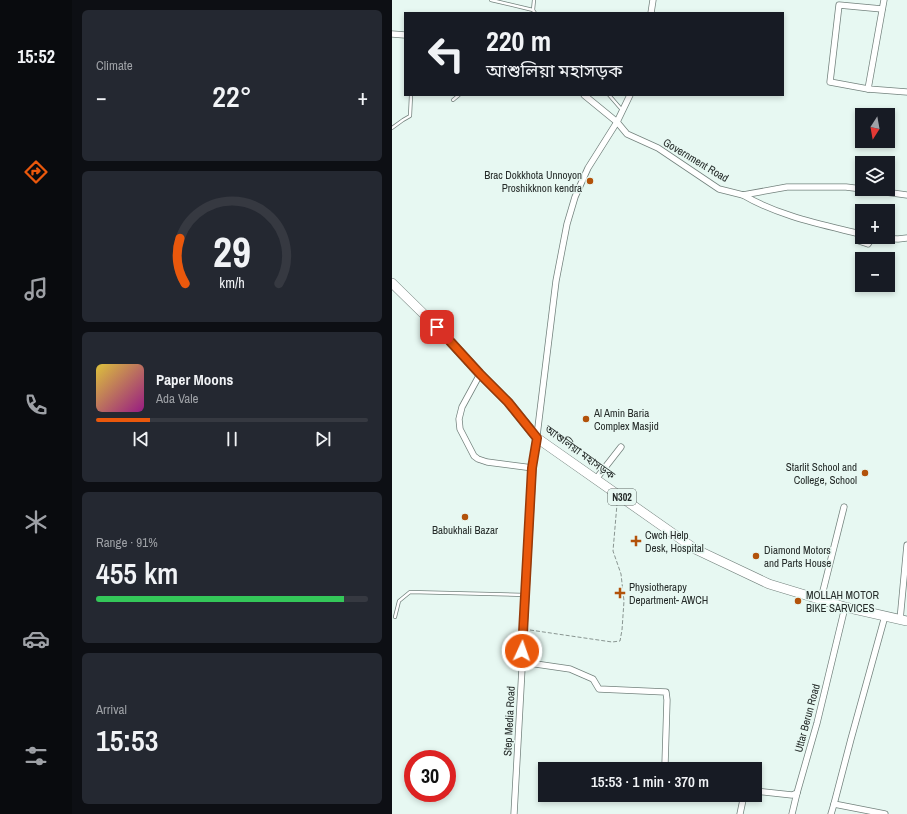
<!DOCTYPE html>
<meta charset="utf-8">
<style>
body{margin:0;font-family:"Archivo Narrow","Noto Sans Bengali",sans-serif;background:#242831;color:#f1f3f6;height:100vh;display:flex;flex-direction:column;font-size:15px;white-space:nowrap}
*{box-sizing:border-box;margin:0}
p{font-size:13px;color:#9ea1a6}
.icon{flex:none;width:22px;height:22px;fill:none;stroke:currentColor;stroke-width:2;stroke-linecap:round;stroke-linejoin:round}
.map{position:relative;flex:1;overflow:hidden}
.panel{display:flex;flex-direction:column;gap:10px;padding:10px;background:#0d0f14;width:320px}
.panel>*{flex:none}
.guide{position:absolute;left:12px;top:12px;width:380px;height:84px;border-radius:0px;box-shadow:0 2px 6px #0003;background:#171b24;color:#f1f3f6;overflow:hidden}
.needle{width:26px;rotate:191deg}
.fabs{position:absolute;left:463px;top:108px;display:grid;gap:8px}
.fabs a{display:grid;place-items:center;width:40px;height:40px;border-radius:0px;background:#171b24;box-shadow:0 2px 6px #0003;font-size:20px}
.speed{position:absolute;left:12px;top:750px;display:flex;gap:8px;font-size:20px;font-weight:700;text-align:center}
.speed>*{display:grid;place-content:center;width:52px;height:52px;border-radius:50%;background:#171b24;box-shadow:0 2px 6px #0003;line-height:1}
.speed .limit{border:6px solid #d22;background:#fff;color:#111}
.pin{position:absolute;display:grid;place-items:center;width:34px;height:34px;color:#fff;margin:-17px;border-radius:8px;box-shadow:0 2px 6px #0006}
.me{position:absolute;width:44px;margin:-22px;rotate:3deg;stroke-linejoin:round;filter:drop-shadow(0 0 3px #0008)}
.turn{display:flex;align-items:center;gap:14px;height:84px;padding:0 16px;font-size:18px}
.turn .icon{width:52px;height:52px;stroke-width:2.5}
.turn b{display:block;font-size:28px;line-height:34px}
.big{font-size:30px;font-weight:600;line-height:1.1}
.panel .card{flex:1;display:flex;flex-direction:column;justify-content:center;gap:6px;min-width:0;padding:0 14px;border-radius:6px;background:#242831}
.panel .dial{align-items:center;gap:0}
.dial svg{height:104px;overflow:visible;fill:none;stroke:#363941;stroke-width:7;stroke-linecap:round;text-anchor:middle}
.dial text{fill:#f1f3f6;stroke:none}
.song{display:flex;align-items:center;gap:12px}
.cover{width:48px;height:48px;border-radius:6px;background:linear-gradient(135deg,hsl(50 70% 55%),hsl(310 70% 35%))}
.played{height:4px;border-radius:2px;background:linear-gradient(90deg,#ea580c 20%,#363941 20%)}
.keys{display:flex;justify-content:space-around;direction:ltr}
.heat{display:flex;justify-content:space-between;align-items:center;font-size:22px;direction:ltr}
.charge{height:6px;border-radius:3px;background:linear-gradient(90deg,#34c759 91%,#363941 0)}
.trip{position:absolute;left:146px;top:762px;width:224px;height:40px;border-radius:0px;background:#171b24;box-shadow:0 2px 6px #0003;font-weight:600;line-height:40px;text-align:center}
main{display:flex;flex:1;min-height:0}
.dock{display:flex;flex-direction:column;width:72px;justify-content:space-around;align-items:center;background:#090b0e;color:#9ea1a6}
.dock .icon{width:28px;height:28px}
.dock .selected{color:#ea580c}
.dock b{font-size:18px;color:#f1f3f6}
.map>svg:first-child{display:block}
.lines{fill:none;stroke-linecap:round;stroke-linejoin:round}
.service-casing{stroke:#73827d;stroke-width:4}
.minor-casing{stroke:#73827d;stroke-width:7}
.trunk-casing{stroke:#73827d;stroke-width:10}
.path{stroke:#899591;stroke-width:1;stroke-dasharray:4 2;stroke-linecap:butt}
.service{stroke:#fff;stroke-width:2.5}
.minor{stroke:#fff;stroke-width:5.5}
.trunk{stroke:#fff;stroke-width:9}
.route-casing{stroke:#983908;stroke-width:10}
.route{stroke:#ea580c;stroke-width:7}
.poi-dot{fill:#b2520a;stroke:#e7f8f2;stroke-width:1.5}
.labels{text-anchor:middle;stroke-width:3;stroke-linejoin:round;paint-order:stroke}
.shield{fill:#e7f8f2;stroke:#5f6865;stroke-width:1}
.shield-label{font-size:10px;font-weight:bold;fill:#252b29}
.street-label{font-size:11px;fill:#252b29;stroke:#e7f8f2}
.poi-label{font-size:11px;fill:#252b29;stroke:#e7f8f2;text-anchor:start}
</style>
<main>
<nav class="dock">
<b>15:52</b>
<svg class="icon selected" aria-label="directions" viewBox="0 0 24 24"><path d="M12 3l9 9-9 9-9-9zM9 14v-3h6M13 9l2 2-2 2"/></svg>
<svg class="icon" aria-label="music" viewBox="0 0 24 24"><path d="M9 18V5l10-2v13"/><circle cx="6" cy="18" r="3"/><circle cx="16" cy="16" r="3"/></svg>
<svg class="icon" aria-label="phone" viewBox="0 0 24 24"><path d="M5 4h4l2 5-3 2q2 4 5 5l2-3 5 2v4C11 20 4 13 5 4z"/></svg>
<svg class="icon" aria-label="climate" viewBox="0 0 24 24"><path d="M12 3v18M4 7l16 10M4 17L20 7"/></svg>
<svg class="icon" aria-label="car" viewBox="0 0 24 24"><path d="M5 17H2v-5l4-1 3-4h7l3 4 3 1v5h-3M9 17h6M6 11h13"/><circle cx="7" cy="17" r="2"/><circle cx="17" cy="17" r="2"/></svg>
<svg class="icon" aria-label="filters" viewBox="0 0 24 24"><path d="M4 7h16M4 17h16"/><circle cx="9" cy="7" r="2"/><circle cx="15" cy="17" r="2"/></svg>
</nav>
<section class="panel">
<div class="card"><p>Climate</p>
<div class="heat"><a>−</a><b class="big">22°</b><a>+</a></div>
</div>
<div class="card dial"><svg viewBox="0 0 100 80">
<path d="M14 69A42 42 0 1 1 86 69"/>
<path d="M14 69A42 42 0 0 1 10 34" stroke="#ea580c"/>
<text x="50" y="56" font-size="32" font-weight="700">29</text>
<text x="50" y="72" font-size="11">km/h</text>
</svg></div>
<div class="card">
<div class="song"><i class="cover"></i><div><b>Paper Moons</b><p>Ada Vale</p></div></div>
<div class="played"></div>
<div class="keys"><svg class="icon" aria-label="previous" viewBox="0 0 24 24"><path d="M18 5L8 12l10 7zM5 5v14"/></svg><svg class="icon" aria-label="pause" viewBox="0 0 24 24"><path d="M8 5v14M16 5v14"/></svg><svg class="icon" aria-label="next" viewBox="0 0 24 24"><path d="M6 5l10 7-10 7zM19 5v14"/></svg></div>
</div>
<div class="card"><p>Range · 91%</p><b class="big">455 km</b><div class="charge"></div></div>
<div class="card"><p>Arrival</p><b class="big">15:53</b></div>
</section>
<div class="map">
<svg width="515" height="814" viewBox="0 0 515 814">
<rect width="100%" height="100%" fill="#e7f8f2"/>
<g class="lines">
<defs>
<g id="service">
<path d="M99,0L141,10L143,13"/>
<path d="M141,10L142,0"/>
<path d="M217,95L230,110"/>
<path d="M61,100L67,95"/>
<path d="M0,128L11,120L18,116L19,95"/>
<path d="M3,617L7,601L18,592L134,595"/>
</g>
<g id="minor">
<path d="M492,0L476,89L515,92"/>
<path d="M259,13L261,0"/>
<path d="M0,34L13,35"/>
<path d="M476,89L438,82L447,5L490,9"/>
<path d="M192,95L225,122L235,134L266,148L327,189L351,195L395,187H454L470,189"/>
<path d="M471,189L515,195"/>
<path d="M351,195C387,216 428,224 468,234L467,241L476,244L480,238L506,239L515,238"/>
<path d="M88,374L70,407L67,419L68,429L82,456L86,459L95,462L141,468"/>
<path d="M204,479L229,447"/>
<path d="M429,599L452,507"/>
<path d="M508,620L515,545"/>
<path d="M130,662L178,669L201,679L207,689L274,692L275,700L273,764L274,769"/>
<path d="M363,791L400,795L405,793L425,723L453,607"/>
<path d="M122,814L141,468L164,281L175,224L183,197L196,168L225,122L238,95"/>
<path d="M348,814L352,795"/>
<path d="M400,814L405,793"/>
<path d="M439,814L442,804"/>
<path d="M493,814L442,804L459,739L493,616"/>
</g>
<path id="trunk" d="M0,283L45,327L88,374L116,402L145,438L303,549L377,584L453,607L515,621"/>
</defs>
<!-- service casing -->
<use href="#service" class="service-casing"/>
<!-- minor casing -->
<use href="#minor" class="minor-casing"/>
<!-- trunk casing -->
<use href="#trunk" class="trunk-casing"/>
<!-- path -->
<path class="path" d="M138,630L220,642L228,641L230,630L232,601L229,574L221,551L225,504"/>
<!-- service -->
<use href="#service" class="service"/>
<!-- minor -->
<use href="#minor" class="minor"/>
<!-- trunk -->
<use href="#trunk" class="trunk"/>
</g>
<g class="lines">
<defs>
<path id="route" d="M45,327L88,374L116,402L145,438L140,468L130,651"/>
</defs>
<!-- route casing -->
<use href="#route" class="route-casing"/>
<!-- route -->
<use href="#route" class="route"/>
</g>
<!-- markers -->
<g class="poi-dot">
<circle cx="198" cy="181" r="4"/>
<circle cx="194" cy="419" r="4"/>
<circle cx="473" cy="473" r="4"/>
<circle cx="73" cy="517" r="4"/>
<path d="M242 535h4v4h4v4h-4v4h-4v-4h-4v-4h4z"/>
<circle cx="364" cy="556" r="4"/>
<path d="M226 587h4v4h4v4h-4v4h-4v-4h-4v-4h4z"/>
<circle cx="406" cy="601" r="4"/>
</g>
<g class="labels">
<!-- shield labels -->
<rect class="shield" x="216" y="489" width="28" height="16" rx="3"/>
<g class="shield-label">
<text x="230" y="501">N302</text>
</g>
<!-- street labels -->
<g class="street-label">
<text transform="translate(304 160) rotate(31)" y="4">Government Road</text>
<text transform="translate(188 452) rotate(36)" y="4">আশুলিয়া মহাসড়ক</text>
<text transform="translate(415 718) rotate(-75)" y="4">Uttar Berun Road</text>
<text transform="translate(117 721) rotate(-87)" y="4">Step Media Road</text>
</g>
<!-- poi labels -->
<g class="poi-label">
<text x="190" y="179" text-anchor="end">Brac Dokkhota Unnoyon<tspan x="190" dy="13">Proshikknon kendra</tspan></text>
<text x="202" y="417">Al Amin Baria<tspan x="202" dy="13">Complex Masjid</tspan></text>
<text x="465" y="471" text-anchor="end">Starlit School and<tspan x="465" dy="13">College, School</tspan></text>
<text x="73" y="534" text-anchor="middle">Babukhali Bazar</text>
<text x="253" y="539">Cwch Help<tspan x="253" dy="13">Desk, Hospital</tspan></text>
<text x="372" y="554">Diamond Motors<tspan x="372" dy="13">and Parts House</tspan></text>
<text x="237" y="591">Physiotherapy<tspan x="237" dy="13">Department- AWCH</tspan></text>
<text x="414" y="599">MOLLAH MOTOR<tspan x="414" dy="13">BIKE SARVICES</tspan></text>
</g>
</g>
</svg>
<div class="fabs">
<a><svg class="needle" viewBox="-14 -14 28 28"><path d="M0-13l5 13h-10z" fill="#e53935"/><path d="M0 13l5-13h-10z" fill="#9ea1a6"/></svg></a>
<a><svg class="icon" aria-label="layers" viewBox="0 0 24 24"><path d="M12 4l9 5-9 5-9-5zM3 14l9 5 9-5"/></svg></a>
<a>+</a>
<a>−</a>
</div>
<div class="speed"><div class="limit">30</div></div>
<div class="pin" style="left:45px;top:327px;background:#d93025"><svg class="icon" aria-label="arrive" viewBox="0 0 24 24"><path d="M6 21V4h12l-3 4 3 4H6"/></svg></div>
<svg class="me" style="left:130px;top:651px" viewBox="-20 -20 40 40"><circle r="17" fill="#ea580c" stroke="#fff" stroke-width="3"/><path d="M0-11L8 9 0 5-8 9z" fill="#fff"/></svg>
<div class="trip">15:53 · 1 min · 370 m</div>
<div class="guide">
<div class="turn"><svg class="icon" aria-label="left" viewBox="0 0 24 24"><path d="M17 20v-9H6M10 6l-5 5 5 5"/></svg><div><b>220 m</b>আশুলিয়া মহাসড়ক</div></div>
</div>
</div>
</main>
